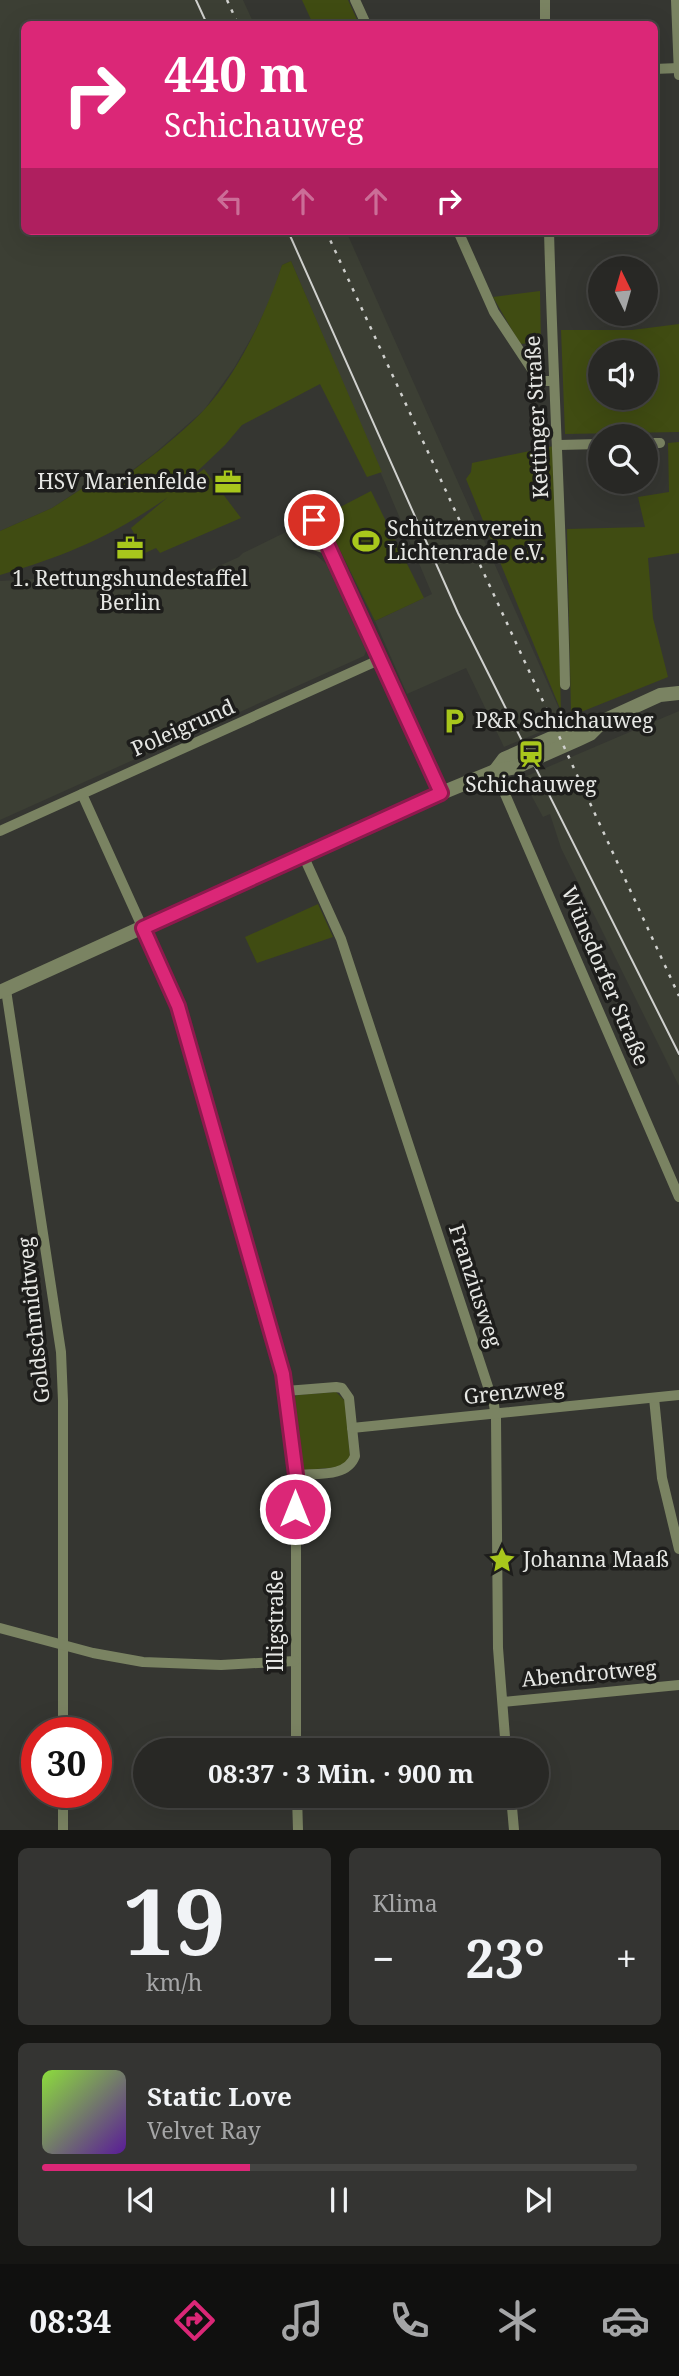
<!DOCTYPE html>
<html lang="de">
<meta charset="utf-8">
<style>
body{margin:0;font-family:"Noto Serif",serif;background:#343432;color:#f1f3f6;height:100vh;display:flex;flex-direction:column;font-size:26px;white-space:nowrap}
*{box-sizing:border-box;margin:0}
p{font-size:23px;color:#a5a6a7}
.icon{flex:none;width:38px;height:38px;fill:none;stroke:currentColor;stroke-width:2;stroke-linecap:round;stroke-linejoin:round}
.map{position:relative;height:1830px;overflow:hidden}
.panel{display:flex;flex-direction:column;gap:18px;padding:18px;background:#161614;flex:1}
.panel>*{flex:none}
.guide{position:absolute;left:21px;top:21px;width:637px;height:214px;border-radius:10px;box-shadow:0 7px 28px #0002,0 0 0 2px #444442;background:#db2777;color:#fff;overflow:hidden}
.needle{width:46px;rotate:355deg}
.tools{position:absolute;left:588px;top:256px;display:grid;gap:14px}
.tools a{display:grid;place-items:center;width:70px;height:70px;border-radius:50%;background:#282825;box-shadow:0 7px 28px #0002,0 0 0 2px #444442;font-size:35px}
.speed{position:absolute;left:21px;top:1717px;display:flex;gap:14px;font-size:35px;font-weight:700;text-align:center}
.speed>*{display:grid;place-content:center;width:91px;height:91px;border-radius:50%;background:#282825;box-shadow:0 7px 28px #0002,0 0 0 2px #444442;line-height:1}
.speed .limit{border:10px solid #d22;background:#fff;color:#111}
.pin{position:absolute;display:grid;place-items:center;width:60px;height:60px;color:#fff;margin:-30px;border:4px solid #fff;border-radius:50%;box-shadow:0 2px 7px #0007}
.me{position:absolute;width:77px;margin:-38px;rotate:0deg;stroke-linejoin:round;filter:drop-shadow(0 0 5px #0008)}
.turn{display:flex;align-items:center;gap:24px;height:147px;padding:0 28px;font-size:32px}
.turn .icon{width:91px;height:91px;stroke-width:2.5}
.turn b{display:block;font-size:49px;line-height:60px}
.lanes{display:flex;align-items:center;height:66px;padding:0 28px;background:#0003;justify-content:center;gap:35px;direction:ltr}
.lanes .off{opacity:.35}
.big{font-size:52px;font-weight:700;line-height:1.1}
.panel .tile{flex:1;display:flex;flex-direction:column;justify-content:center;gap:10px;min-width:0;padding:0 24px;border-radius:10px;background:#343432}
.panel .dial{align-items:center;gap:0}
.dial b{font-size:91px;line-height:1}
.song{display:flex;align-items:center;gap:21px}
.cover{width:84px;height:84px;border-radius:10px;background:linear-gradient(135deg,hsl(90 70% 55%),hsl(270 70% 35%))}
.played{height:7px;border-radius:4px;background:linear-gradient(90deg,#db2777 35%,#444442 35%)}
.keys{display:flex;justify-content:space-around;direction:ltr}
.heat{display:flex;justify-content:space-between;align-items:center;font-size:38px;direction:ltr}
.panel .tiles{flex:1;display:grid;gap:18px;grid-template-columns:1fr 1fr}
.tile:last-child{grid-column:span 2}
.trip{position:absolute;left:133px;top:1738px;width:416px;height:70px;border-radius:35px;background:#282825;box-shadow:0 7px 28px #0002,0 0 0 2px #444442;font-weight:700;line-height:70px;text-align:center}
.menu{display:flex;height:112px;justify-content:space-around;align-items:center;background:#10100f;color:#a5a6a7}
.menu .icon{width:49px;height:49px}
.menu .active{color:#db2777}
.menu b{font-size:32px;color:#f1f3f6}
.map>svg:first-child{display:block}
.built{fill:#3c3f34}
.green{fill:#404c12;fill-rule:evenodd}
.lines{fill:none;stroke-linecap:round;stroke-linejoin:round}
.minor{stroke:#7a8362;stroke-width:10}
.tertiary{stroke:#7a8362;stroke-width:14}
.tram{stroke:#d0d1ce;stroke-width:2}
.rail{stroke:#d0d1ce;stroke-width:2.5;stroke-dasharray:3.5 7;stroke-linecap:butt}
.route-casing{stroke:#8e194d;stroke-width:18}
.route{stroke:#db2777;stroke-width:12}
.labels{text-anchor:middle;stroke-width:7;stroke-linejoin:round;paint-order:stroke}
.street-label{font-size:21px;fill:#e6e7e4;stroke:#1d1d1b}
.poi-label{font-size:21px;fill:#e6e7e4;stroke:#1d1d1b;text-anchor:start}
</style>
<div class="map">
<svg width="679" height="1830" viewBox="0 0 679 1830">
<rect width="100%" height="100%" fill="#353631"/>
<!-- built -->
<g class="built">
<path d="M0,0H243L254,24H24V231H346L565,722L504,747L466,668L407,694L375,621L432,594L291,261L282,265L273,294L254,333L234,368L204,410L155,453L115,483L102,475L52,508L0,531Z"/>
<path d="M286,532L294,547L316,555L331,568L368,647L364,656L0,820V581L67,577L121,580L174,586L239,557L243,553Z"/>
<path d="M679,711V1086L561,848L550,814L543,817L522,778Z"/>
</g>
<!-- green -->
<g class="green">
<path d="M302,0H348L359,24H313Z"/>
<path d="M291,261L382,472L367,477L320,384L242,425L225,445L183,485L204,469L241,518L160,553L156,548L145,553L131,528L168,497C113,536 65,556 0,575V531L52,508L103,475L116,483C146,461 177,438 203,411C237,376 267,311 282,265Z"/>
<path d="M540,291L541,342L520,344L493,297Z"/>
<path d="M679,324V432L565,434L561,330H632ZM600,352H646V397H600Z"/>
<path d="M679,442V553L648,558L653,618L668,677L576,714L571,711L567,529L645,527L638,497L669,492L668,443Z"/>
<path d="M554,446L561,711L466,479L471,472L472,463Z"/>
<path d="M371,491L424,598L375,621L323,516Z"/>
<path d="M318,904L333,937L257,963L245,937Z"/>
<path d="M336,1392L345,1401L350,1457L341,1467L303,1470L294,1397L298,1395Z"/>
</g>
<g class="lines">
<!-- minor -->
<g class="minor">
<path d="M355,0L366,24"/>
<path d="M545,0V24"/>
<path d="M676,0L679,75"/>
<path d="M654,69L679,68"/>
<path d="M458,231L494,312L537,377L542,381H553"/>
<path d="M549,231C553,383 562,534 565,685"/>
<path d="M646,443H660"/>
<path d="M559,445L600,444"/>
<path d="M330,550L300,541L296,534L298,523L310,519L318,524L441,793"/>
<path d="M495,771L679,1197"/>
<path d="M82,794L178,1006L283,1374L296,1475V1750"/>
<path d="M0,831L381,659"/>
<path d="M303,855L341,939L494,1405L496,1418L498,1648L506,1750"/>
<path d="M6,990L61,1352L63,1401V1732"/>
<path d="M286,1391L336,1387L342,1388L349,1398L355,1456C347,1478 316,1473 296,1475"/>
<path d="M654,1398L662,1478L679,1549"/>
<path d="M352,1428L679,1395"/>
<path d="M0,1628L93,1653L143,1662L221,1665L295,1661"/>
<path d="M503,1702L679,1685"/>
<path d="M63,1792V1830"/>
<path d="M297,1796L298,1830"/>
<path d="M511,1796L514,1830"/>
</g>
<!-- tertiary -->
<g class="tertiary">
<path d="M495,771L504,759L586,723L603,721L660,695L679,693"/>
<path d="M0,992L405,808L495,771L516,767L579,739L590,734L603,721"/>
</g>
<!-- tram -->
<g class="tram">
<path d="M196,0L207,24"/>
<path d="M288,231L458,613L679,1054"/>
</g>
<!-- rail -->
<g class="rail">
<path d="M227,0L238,24"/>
<path d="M326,231L679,996"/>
</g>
</g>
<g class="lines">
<defs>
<path id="route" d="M295,1509L296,1475L283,1374L178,1006L143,928L441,793L318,524L314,520"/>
</defs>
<!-- route casing -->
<use href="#route" class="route-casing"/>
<!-- route -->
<use href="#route" class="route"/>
</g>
<!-- icons -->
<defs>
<symbol id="office-bare" viewBox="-9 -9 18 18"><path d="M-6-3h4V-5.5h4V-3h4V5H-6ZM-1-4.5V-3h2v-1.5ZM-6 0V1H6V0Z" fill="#a8c71c" stroke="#1d1d1b" stroke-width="2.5" paint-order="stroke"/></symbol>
<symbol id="stadium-bare" viewBox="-9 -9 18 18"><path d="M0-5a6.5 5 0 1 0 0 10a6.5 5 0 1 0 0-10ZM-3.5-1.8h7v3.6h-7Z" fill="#a8c71c" stroke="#1d1d1b" stroke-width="2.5" paint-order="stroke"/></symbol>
<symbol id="parking-bare" viewBox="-9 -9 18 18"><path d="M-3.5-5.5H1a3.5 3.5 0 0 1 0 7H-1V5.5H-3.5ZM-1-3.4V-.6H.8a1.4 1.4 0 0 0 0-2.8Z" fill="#a8c71c" stroke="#1d1d1b" stroke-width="2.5" paint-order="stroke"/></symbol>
<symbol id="station-bare" viewBox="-9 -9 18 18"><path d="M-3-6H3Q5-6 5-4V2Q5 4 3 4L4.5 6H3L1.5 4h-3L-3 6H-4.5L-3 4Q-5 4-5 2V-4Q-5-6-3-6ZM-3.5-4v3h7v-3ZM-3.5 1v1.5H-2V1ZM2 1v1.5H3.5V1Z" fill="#a8c71c" stroke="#1d1d1b" stroke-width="2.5" paint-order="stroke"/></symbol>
<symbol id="sight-bare" viewBox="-9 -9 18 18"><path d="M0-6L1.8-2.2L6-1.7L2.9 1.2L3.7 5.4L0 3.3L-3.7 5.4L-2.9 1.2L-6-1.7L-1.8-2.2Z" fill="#a8c71c" stroke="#1d1d1b" stroke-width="2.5" paint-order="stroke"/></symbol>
</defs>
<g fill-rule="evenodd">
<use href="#office-bare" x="209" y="463" width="38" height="38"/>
<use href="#stadium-bare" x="347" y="522" width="38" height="38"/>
<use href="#office-bare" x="111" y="529" width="38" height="38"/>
<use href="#parking-bare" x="435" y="702" width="38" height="38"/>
<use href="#station-bare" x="512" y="735" width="38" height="38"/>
<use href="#sight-bare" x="483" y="1541" width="38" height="38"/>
</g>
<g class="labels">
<!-- street labels -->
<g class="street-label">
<text transform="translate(537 417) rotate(-93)" y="7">Kettinger Straße</text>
<text transform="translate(183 728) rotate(-24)" y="7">Poleigrund</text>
<text transform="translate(605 976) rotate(67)" y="7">Wünsdorfer Straße</text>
<text transform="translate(475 1286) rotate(72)" y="7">Franziusweg</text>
<text transform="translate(34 1320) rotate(-96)" y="7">Goldschmidtweg</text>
<text transform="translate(514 1392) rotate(-6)" y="7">Grenzweg</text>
<text transform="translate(276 1621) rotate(-90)" y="7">Illigstraße</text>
<text transform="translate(589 1674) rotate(-5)" y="7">Abendrotweg</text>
</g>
<!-- poi labels -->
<g class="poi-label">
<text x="207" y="489" text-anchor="end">HSV Marienfelde</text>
<text x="387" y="536">Schützenverein<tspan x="387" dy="24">Lichtenrade e.V.</tspan></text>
<text x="130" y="586" text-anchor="middle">1. Rettungshundestaffel<tspan x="130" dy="24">Berlin</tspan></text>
<text x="475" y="728">P&amp;R Schichauweg</text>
<text x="531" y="792" text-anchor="middle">Schichauweg</text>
<text x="523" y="1567">Johanna Maaß</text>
</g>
</g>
</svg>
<div class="tools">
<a><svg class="needle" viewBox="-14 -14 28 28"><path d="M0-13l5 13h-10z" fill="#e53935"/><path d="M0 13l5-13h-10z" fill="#a5a6a7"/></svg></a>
<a><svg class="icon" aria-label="sound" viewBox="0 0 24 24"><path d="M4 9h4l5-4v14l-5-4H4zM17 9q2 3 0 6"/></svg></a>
<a><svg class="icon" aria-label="search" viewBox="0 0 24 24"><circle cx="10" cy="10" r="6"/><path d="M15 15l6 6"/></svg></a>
</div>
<div class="speed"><div class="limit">30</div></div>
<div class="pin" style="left:314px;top:520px;background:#d93025"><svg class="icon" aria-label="arrive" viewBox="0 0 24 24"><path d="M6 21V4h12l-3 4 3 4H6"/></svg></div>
<svg class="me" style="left:295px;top:1509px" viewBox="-20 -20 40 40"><circle r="17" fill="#db2777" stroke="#fff" stroke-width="3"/><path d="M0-11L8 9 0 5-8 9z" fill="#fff"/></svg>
<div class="trip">08:37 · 3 Min. · 900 m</div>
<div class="guide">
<div class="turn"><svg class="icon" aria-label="right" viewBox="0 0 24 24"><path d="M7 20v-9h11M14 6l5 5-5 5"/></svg><div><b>440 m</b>Schichauweg</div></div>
<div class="lanes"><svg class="icon off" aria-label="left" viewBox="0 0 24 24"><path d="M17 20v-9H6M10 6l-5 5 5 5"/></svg><svg class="icon off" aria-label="ahead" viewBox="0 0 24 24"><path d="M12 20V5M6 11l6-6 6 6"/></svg><svg class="icon off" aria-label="ahead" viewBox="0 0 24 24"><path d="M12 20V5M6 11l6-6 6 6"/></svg><svg class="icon" aria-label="right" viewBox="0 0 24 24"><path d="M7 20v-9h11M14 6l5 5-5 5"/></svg></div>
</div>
</div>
<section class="panel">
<div class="tiles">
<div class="tile dial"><b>19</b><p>km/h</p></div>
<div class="tile"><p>Klima</p>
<div class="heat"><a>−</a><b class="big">23°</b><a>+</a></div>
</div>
<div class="tile">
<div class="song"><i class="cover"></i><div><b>Static Love</b><p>Velvet Ray</p></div></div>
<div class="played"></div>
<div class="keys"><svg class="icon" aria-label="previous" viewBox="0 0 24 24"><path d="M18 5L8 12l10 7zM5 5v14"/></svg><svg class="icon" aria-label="pause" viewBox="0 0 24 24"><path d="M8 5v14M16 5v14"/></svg><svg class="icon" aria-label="next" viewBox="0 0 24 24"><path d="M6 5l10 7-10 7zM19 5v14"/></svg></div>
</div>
</div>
</section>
<nav class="menu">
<b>08:34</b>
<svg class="icon active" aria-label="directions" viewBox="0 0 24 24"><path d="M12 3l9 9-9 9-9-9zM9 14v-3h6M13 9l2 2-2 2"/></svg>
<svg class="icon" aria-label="music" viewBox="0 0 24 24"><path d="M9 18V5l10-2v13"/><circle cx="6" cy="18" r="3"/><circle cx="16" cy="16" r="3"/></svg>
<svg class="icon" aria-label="phone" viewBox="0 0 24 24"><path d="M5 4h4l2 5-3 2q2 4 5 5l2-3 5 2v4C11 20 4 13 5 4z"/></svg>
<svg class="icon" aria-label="climate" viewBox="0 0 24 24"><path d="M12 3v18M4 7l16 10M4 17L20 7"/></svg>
<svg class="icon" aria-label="car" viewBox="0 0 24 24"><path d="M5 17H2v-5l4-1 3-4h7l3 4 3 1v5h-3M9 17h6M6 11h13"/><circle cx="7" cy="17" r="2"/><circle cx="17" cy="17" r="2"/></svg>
</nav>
